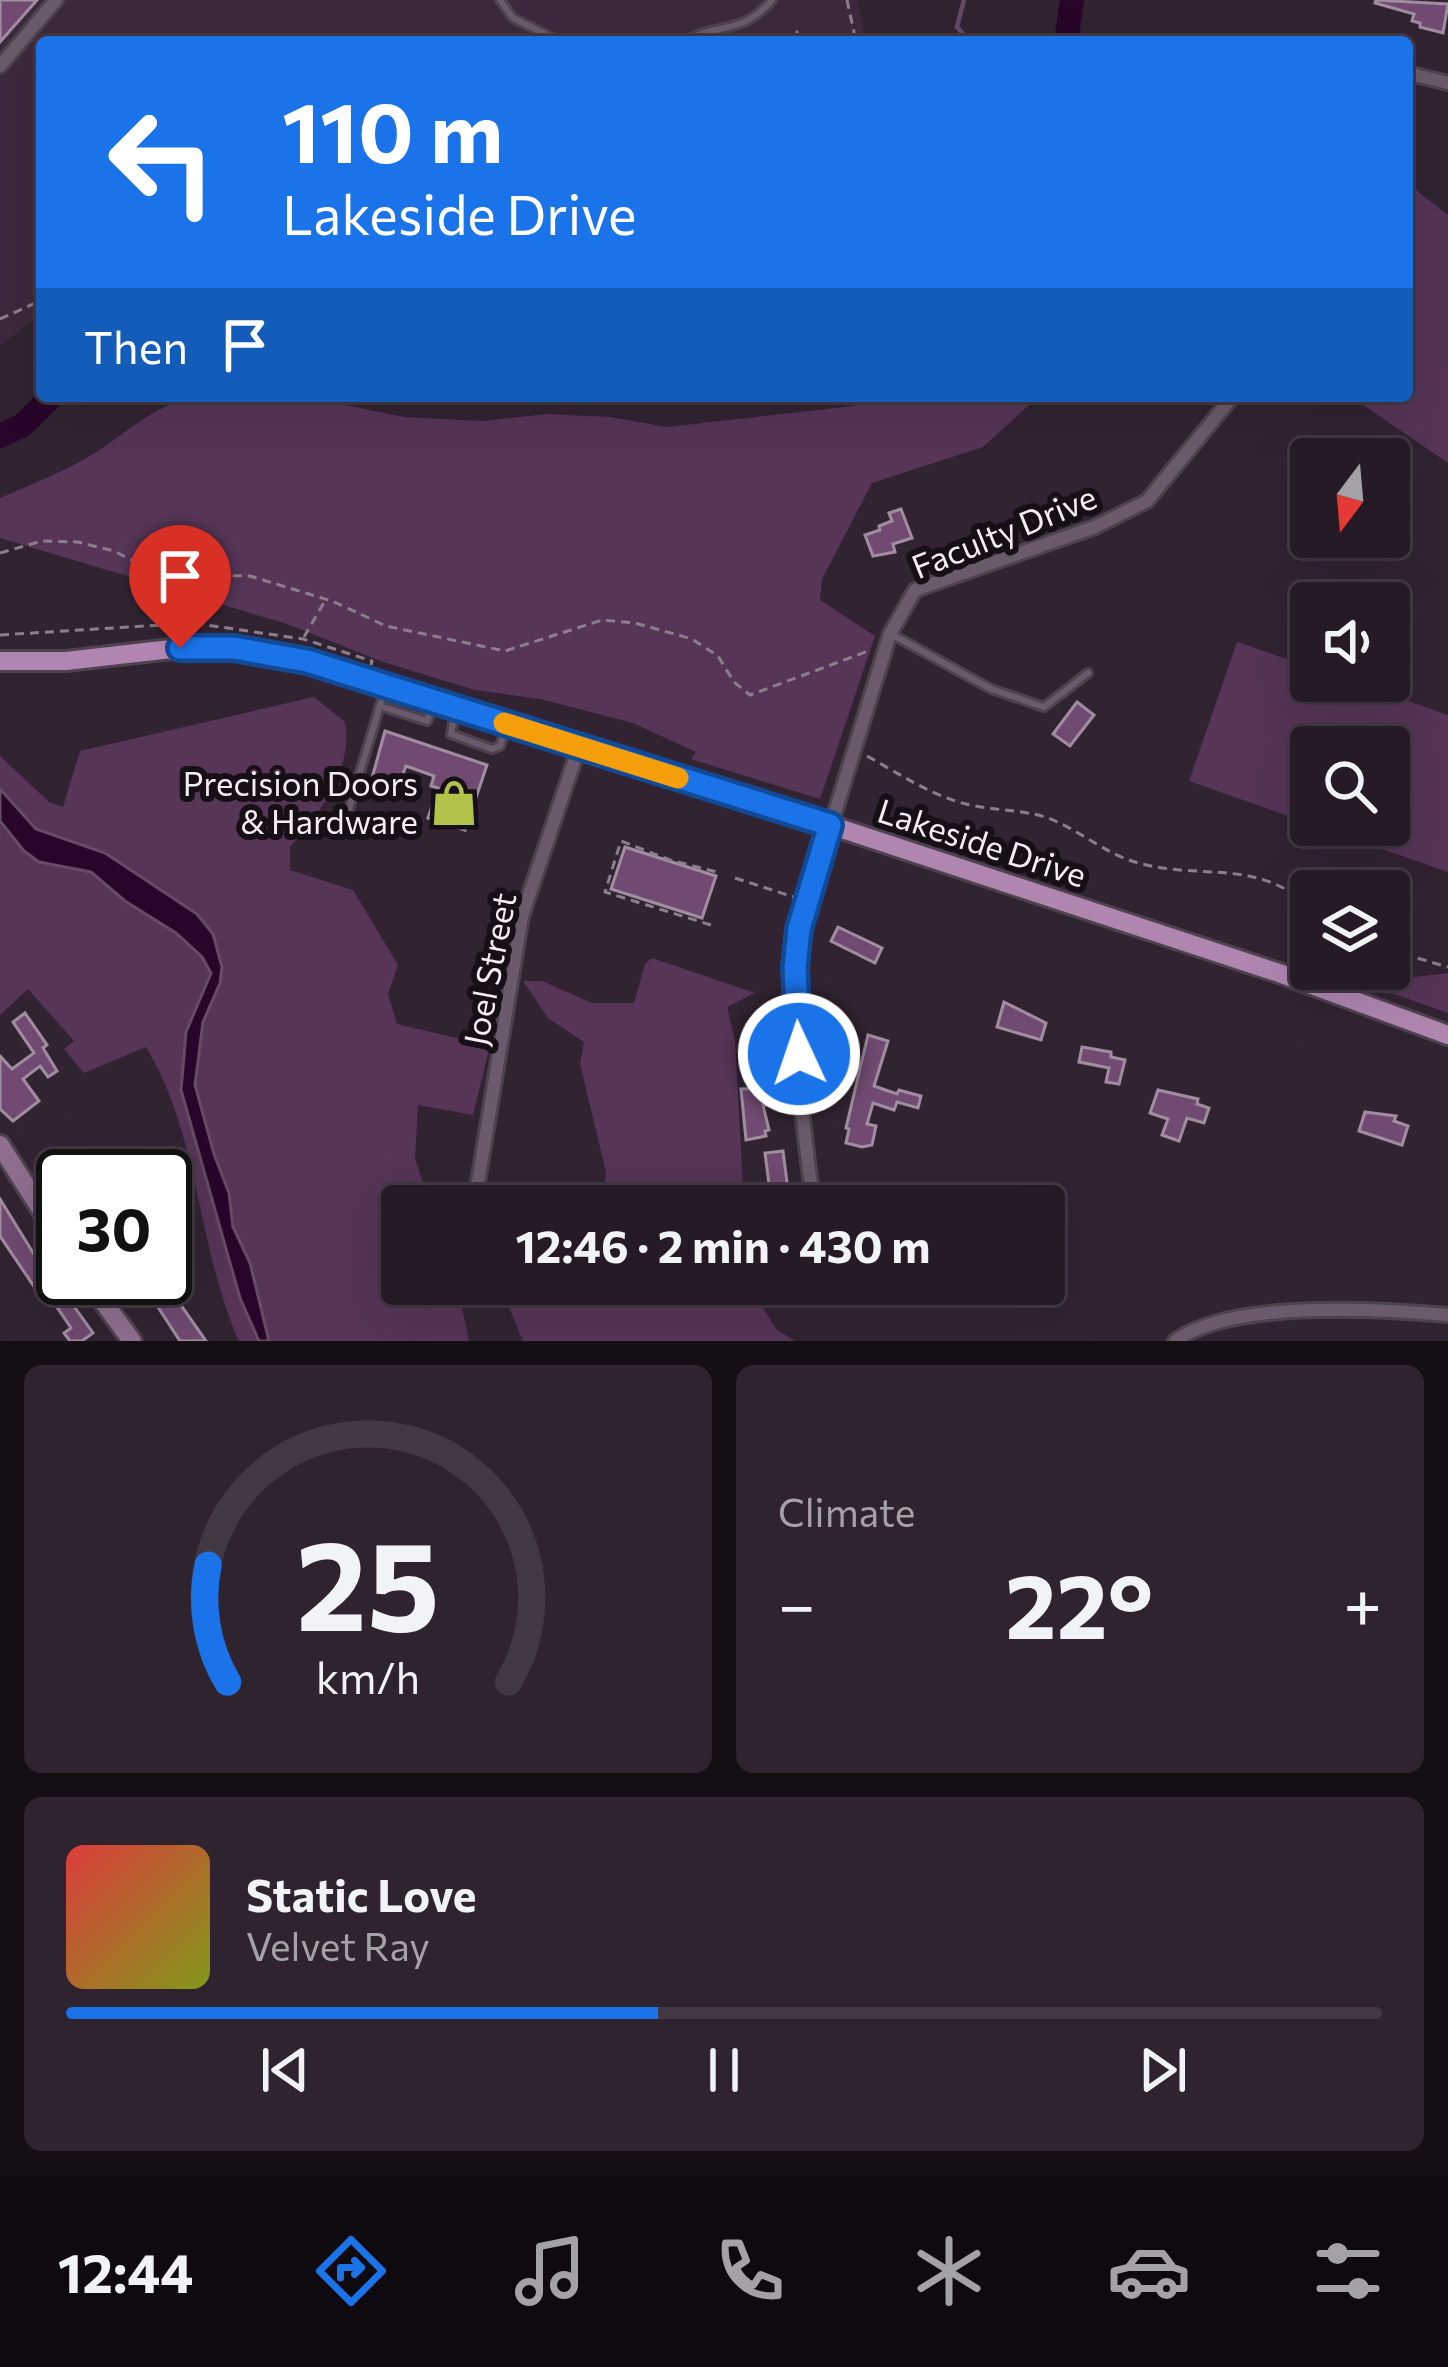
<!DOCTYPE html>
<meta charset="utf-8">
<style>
body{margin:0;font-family:Commissioner,sans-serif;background:#2e232e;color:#f1f3f6;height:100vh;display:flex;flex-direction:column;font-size:45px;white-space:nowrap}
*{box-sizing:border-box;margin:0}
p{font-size:39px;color:#a4a1a7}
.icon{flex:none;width:66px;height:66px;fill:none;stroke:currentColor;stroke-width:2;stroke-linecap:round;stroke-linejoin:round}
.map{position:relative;height:1341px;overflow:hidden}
.details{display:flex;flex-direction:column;gap:24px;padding:24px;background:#150e15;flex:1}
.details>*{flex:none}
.top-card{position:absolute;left:36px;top:36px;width:1377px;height:366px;border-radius:12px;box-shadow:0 12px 48px #0002,0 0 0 3px #423843;background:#1a73e8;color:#fff;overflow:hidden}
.needle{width:78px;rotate:196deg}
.fabs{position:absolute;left:1290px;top:438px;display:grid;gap:24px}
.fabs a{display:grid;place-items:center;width:120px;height:120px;border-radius:12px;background:#261a26;box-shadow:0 12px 48px #0002,0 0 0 3px #423843;font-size:60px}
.speed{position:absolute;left:36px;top:1149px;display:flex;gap:24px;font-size:60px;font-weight:700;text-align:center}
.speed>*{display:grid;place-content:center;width:156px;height:156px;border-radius:50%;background:#261a26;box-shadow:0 12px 48px #0002,0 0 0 3px #423843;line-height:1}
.speed .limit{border:6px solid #111;border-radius:18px;background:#fff;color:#111}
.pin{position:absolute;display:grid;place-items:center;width:102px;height:102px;color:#fff;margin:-123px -51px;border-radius:50% 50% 50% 0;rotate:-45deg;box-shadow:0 0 12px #0007}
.pin .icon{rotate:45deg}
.me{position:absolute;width:132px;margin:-66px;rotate:357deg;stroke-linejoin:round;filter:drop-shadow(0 0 9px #0008)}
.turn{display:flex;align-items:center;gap:42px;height:252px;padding:0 48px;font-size:54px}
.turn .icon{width:156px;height:156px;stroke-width:2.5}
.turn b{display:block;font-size:84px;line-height:102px}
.then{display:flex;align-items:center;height:114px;padding:0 48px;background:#0003;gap:24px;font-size:45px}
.big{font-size:90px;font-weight:700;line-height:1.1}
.details .widget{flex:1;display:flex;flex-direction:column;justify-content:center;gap:18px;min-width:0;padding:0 42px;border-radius:18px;background:#2e232e}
.details .dial{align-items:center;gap:0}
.dial svg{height:312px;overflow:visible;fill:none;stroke:#423843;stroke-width:7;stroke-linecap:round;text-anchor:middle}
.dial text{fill:#f1f3f6;stroke:none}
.song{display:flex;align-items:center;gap:36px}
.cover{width:144px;height:144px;border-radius:18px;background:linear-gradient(135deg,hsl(0 70% 55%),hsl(70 70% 35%))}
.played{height:12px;border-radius:6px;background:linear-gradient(90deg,#1a73e8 45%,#423843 45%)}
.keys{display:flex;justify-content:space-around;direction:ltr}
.heat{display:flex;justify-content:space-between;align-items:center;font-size:66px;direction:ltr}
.details .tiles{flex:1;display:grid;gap:24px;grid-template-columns:1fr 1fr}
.widget:last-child{grid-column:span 2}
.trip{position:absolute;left:381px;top:1185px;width:684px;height:120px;border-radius:12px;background:#261a26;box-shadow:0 12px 48px #0002,0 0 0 3px #423843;font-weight:700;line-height:120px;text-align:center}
.menu{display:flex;height:192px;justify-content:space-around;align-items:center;background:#0f0a0f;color:#a4a1a7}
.menu .icon{width:84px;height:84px}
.menu .active{color:#1a73e8}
.menu b{font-size:54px;color:#f1f3f6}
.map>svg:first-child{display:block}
.built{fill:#3d293d}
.green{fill:#563557}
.water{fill:#270629;stroke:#654b66;stroke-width:3}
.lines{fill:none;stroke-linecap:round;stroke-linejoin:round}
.stream{stroke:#654b66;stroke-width:4.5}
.river{stroke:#270629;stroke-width:24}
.building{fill:#704a70;stroke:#a08ea0;stroke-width:3}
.lane-casing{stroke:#4e424f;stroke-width:12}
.street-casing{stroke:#4e424f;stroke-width:18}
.secondary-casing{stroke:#4e424f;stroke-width:24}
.primary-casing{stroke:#4e424f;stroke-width:24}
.path{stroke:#8c7f8c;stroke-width:3;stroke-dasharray:9 6;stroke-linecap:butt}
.lane{stroke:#6b5a6b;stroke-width:6}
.street{stroke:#6b5a6b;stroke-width:12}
.secondary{stroke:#8e708e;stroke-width:18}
.primary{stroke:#b086b1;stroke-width:18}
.route-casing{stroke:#114b97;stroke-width:30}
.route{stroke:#1a73e8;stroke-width:21}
.slow{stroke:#f59e0b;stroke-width:21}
.labels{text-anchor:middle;stroke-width:12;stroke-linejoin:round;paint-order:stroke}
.street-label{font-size:33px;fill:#f6ecf6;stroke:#160f16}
.poi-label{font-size:33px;fill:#f6ecf6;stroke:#160f16;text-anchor:end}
</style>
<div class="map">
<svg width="1448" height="1341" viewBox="0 0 1448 1341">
<rect width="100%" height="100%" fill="#322332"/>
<!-- built -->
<path class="built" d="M0,0H857L867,42H42V313L0,346Z"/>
<!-- green -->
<g class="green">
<path d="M1407,183L1448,215V463L1350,396H1407Z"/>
<path d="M198,396H301L404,417L482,421L547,414L610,417L667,427L853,406L879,396H1039L983,447L872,483L822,579L820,600L875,636L820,799L691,759L696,752L633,723L540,699L475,690L383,662L290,625L0,538V498C33,484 71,469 101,449C133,427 159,403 198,396Z"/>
<path d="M1237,642L1311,667V681H1350L1448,715V872L1313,825H1389V747H1311V824L1189,781Z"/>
<path d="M314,697L345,722C353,770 321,812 290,847V870L353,890L398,965L388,994L397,1024L490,1046L473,1115L418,1105L415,1159L425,1188L423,1206H402V1284H457L469,1341H239C197,1247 200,1136 146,1047L84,1073L64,1049L74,1041L28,989L0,1015V756L49,802L63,807L80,751Z"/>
<path d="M652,958L755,993L727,1007L735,1040L744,1206H602L606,1172L580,1064L584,1042L548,1018L523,981H542L592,1003H634L645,964Z"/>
<path d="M1448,973V1013L1363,983Z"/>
<path d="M505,1284H749L776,1329L795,1341H523L508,1305Z"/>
</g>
<!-- water -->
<path class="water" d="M0,789L36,829L105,853L197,914L213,934L222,967L220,983L203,1022L195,1085L214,1154L229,1193L233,1227L250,1263L269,1341H259L240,1298L181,1090L186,1032L211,973L202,957L176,933L125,901L91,872L39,862L24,851L0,821Z"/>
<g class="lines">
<!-- stream -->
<path class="stream" d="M964,0L957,27L966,37L988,42"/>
<!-- river -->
<g class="river">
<path d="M1066,42L1072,0"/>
<path d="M0,436L23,425L52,396"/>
</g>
</g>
<!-- building -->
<g class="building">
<path d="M0,0H37L0,42Z"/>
<path d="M1376,0L1448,4L1443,33L1420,27V23L1412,21L1414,14L1375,3Z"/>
<path d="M901,509L912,538L893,544L895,552L873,556L865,535L880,530L879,526L892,521L889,513Z"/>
<path d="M1077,702L1094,715L1070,746L1053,734Z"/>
<path d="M385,731L487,765L465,830L428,818L438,788L431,786L434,776L406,766L398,787L372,778Z"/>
<path d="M625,847L716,876L702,918L611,889Z"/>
<path d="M838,927L882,948L875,963L831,941Z"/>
<path d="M1004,1002L1046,1023L1041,1040L997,1027Z"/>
<path d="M25,1013L47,1045L43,1048L57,1071L48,1077L40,1066L23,1079L39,1101L13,1121L0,1109V1056L12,1069L34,1053L13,1022Z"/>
<path d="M868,1035L888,1041L874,1086L897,1094L899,1090L921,1096L918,1108L897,1102L894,1110L873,1103L867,1124L876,1126L872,1145L862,1147L846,1143L849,1129L846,1128Z"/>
<path d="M1082,1047L1111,1052V1057L1125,1060L1119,1084L1106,1082L1109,1068L1079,1062Z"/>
<path d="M767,1088L768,1105H763L769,1130L765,1131L766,1136L746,1140L741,1089Z"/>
<path d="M1158,1090L1198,1099L1197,1104L1209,1108L1204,1123L1187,1118L1179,1141L1162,1135L1168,1119L1150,1113Z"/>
<path d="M1365,1112L1396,1116L1394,1121L1408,1126L1402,1145L1359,1131Z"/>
<path d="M783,1151L789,1198L765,1200L764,1189L769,1184L765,1153Z"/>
<path d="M0,1199L51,1282L37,1291L0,1236Z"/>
<path d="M139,1278H162L206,1341H180Z"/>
<path d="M62,1285L78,1301L73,1305L93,1333L82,1341H70L64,1333L71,1328L48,1294Z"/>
</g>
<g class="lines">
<defs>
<g id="lane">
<path d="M500,0L513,18L561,42"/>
<path d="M684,42C718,21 740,37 772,0"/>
<path d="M893,635L991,689L1044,707L1088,673"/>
<path d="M380,706L427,721L434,704"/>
<path d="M455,712L451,734L492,749L500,746L506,728"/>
<path d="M349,809L384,692"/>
</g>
<g id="street">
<path d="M0,66L56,0"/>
<path d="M1407,73L1448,83"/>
<path d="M474,1206L522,916L579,747"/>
<path d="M814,1206C801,1115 791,1020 799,929L890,634L915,590L1095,527L1147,501L1233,396"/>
<path d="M1175,1341C1232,1300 1379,1309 1448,1315"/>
</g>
<g id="secondary">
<path d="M0,1145L63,1244"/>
<path d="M86,1278L132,1341"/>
</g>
<path id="primary" d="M0,661H66L180,648H234L307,661L830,825L1279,973L1448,1035"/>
</defs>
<!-- lane casing -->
<use href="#lane" class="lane-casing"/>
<!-- street casing -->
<use href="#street" class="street-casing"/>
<!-- secondary casing -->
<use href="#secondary" class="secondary-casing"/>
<!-- primary casing -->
<use href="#primary" class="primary-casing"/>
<!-- path -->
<g class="path">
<path d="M847,0L854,32L851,42"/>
<path d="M796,33L798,31"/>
<path d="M429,42H438"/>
<path d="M0,319L42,300"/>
<path d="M0,553L42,541L78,542L114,551L141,565L190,575L250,576L332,601L386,626L505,651L602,620L635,623L692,639L718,656L734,682L750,695L871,650"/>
<path d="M0,635L193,623L303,639L372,661L371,665"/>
<path d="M304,637L326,599"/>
<path d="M867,756C900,774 930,795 966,804C993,811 1022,809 1048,818C1077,829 1101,850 1129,860C1195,883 1255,855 1311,908"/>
<path d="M735,878L797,898"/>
<path d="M711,925L605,892L621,841L670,860L720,873"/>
<path d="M1389,950L1448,967"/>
</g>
<!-- lane -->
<use href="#lane" class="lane"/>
<!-- street -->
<use href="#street" class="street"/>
<!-- secondary -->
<use href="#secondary" class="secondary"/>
<!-- primary -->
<use href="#primary" class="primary"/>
</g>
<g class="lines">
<defs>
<path id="route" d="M180,648H234L307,661L830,825L799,929L795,967L799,1054"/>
</defs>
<!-- route casing -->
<use href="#route" class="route-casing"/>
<!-- route -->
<use href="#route" class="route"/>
<!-- slow -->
<path class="slow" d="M504,723L678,778"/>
</g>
<!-- icons -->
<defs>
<symbol id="shop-bare" viewBox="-9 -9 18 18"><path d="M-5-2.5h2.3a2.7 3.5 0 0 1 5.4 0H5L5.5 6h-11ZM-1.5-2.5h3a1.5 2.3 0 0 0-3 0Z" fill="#b3c24b" stroke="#160f16" stroke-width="2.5" paint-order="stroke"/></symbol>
</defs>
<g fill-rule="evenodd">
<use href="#shop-bare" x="421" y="770" width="66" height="66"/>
</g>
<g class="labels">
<!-- street labels -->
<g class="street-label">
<text transform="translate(1004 532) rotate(-22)" y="12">Faculty Drive</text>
<text transform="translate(982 843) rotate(18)" y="12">Lakeside Drive</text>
<text transform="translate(490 969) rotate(-79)" y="12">Joel Street</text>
</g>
<!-- poi labels -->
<g class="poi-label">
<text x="418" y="796">Precision Doors<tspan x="418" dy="38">&amp; Hardware</tspan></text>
</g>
</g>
</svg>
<div class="fabs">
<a><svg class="needle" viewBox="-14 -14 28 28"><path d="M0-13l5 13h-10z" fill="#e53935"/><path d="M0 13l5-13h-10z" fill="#a4a1a7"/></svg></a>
<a><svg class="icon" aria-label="sound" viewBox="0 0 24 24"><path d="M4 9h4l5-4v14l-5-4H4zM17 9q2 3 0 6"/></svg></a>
<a><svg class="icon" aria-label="search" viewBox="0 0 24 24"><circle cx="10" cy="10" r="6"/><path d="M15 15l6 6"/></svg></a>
<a><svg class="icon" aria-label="layers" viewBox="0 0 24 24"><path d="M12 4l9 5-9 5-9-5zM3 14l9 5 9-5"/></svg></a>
</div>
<div class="speed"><div class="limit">30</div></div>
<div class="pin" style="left:180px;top:648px;background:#d93025"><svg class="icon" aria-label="arrive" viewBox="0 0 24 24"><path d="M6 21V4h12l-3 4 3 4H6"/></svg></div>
<svg class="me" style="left:799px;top:1054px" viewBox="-20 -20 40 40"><circle r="17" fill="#1a73e8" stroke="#fff" stroke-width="3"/><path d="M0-11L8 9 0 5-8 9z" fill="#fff"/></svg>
<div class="trip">12:46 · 2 min · 430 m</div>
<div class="top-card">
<div class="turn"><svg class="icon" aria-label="left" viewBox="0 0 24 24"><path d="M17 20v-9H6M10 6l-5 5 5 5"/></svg><div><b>110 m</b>Lakeside Drive</div></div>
<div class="then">Then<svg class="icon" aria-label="arrive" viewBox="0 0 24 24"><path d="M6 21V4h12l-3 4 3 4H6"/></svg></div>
</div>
</div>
<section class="details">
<div class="tiles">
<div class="widget dial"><svg viewBox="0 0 100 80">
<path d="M14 69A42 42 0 1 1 86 69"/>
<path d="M14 69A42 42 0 0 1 9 39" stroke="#1a73e8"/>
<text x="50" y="56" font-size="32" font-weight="700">25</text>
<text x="50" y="72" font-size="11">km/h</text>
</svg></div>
<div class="widget"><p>Climate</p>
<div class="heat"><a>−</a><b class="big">22°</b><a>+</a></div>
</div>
<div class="widget">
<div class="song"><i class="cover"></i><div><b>Static Love</b><p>Velvet Ray</p></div></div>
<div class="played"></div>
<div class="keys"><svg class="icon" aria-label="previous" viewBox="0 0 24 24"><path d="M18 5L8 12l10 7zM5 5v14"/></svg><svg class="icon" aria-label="pause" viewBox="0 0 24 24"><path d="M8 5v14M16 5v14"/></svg><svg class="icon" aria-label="next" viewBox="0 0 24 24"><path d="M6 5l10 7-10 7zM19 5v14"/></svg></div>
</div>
</div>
</section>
<nav class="menu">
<b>12:44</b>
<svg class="icon active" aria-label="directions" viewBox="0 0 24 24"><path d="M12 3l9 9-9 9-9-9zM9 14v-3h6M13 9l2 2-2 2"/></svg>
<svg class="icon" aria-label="music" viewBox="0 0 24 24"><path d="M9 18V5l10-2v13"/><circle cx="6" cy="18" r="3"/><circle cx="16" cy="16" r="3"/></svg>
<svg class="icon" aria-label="phone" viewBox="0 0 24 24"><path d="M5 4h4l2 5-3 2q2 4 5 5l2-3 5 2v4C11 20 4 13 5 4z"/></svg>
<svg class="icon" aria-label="climate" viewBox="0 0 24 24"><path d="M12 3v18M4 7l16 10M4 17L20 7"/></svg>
<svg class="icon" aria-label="car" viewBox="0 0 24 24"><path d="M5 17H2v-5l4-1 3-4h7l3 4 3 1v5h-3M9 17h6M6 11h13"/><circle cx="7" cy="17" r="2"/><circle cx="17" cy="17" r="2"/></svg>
<svg class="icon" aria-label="filters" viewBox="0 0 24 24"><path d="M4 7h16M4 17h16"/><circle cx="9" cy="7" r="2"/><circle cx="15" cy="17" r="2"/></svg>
</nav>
